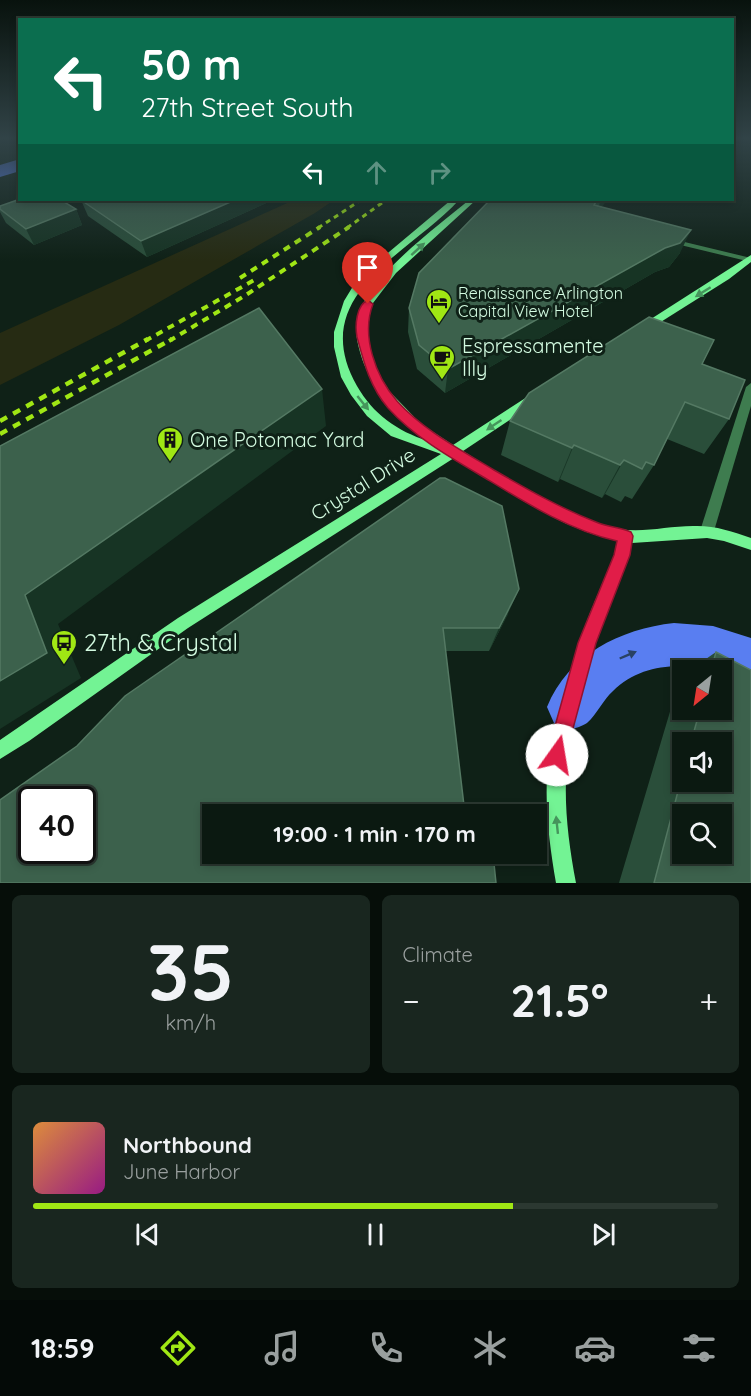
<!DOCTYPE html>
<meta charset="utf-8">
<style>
body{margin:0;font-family:Quicksand,sans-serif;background:#19261f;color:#f1f3f6;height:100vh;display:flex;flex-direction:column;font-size:22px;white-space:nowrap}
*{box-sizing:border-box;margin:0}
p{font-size:20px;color:#9aa09f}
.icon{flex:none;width:33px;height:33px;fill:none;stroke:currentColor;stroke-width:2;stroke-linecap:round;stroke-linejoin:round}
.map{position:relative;height:883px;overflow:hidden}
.sheet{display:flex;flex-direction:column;gap:12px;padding:12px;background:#060e09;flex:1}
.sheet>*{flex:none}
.banner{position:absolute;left:18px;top:18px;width:716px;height:183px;border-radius:0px;box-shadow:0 3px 9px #0003,0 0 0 2px #2b3831;background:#0b6e4f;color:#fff;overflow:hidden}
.needle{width:39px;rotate:210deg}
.buttons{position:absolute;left:672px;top:660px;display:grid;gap:12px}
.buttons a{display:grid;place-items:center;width:60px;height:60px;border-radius:0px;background:#0b1911;box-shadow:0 3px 9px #0003,0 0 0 2px #2b3831;font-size:30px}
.speed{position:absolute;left:18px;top:786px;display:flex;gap:12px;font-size:30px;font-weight:700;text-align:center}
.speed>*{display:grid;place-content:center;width:78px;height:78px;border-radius:50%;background:#0b1911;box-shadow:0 3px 9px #0003,0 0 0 2px #2b3831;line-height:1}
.speed .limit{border:3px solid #111;border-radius:9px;background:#fff;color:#111}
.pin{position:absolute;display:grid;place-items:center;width:51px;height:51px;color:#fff;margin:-62px -26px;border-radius:50% 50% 50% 0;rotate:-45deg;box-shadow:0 0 6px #0007}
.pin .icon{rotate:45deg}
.me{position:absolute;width:66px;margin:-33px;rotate:13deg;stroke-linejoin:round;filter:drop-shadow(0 0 4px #0008)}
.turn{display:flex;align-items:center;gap:21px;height:126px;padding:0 24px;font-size:27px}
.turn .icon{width:78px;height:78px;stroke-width:2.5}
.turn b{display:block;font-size:42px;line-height:51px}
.lanes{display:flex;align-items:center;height:57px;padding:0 24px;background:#0003;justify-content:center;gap:30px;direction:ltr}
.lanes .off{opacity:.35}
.big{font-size:45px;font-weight:700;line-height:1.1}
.sheet .card{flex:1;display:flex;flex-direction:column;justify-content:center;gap:9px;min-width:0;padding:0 21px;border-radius:9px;background:#19261f}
.sheet .dial{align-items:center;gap:0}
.dial b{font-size:78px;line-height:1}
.song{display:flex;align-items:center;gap:18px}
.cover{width:72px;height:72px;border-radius:9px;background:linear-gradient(135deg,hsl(30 70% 55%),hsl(310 70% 35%))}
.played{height:6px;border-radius:3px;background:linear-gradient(90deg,#a0e714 70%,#2b3831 70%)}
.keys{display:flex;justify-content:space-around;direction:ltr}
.heat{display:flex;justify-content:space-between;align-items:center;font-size:33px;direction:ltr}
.sheet .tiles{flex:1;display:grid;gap:12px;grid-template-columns:1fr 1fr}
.card:last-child{grid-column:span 2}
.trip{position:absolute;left:202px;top:804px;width:345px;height:60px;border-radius:0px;background:#0b1911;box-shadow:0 3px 9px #0003,0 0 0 2px #2b3831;font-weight:700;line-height:60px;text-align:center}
.dock{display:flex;height:96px;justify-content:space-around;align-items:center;background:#040a07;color:#9aa09f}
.dock .icon{width:42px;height:42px}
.dock .on{color:#a0e714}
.dock b{font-size:27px;color:#f1f3f6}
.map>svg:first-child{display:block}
.green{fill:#262b13}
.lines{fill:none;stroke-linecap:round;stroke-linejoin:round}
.street{fill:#3e7c4f;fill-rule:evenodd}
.secondary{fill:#73f394;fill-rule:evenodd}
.highway{fill:#597ef1;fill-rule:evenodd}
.rail-far2{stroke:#a0e714;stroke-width:3;stroke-dasharray:5 4.5;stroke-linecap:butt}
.rail-far1{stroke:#a0e714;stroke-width:4;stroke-dasharray:7 6;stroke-linecap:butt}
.rail{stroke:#a0e714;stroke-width:4.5;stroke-dasharray:8 7;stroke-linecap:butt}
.wall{fill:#2a4e3a;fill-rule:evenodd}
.shaded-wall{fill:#173424}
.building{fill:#3c614c;stroke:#547963;stroke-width:1.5;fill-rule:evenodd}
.oneway{fill:#46945c}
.oneway2{fill:#294263}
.route{fill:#e11d48;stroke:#92132f;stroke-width:1.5}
.labels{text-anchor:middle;stroke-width:6;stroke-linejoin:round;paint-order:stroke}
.far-poi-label{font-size:16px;fill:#d3fbe1;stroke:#0f2117;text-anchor:start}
.poi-label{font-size:20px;fill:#d3fbe1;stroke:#0f2117;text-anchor:start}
.street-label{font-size:20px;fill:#d3fbe1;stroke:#0f2117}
.near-poi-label{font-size:24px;fill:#d3fbe1;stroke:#0f2117;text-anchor:start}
</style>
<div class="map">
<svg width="751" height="883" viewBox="0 0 751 883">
<rect width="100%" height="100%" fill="#0f2117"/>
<!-- green -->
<path class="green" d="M294,200H334L315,213L119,325L0,385V333Z"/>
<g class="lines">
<!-- street -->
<g class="street">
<path d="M668,238L751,258V262L668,242Z"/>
<path d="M751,383V406L714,531L712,535L707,537L702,535L700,531L746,387Z"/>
</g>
<!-- secondary -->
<g class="secondary">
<path d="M451,200H459C410,254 305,294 357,386C373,414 397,431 428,441C400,420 377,397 364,364C359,350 354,333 357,319C367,277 437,227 469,200H476L396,273L373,303L366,322L371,354L380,376L390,392L421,424L453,445L527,397H535L537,400L535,403L463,451C511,480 562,520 619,529C644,533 668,526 693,526C713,525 732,531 751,538V550L724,541L707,538L632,543L629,555L595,643L585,679L579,681L573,679C566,662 606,576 615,555L618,541C557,528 506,489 454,458L188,628L29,741L0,759V740L178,618L441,454L391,436L367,416L351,395L341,377L334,347V332L344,301L358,278Z"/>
<path d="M751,255V262L729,279L648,330H640V326Z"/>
<path d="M568,705L574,707L576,713C560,770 565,825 576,883H556C546,825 539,763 562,707Z"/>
</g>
<!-- highway -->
<g class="highway">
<path d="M20,159V171L0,177V165Z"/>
<path d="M674,623L713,626L751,638V682C709,665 650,654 613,691C603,700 597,714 587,723C583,726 575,728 570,730L554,723L547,707C568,655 620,629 674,623Z"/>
</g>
<!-- rail-far2 -->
<g class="rail-far2">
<path d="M318,228L361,200"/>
<path d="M347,228L386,200"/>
</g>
<!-- rail-far1 -->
<g class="rail-far1">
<path d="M240,278L320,227"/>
<path d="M145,341L258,278"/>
<path d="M169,341L246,295L349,227"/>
</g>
<!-- rail -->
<g class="rail">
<path d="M0,421L148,339"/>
<path d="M0,434L172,339"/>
</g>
</g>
<!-- wall -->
<g class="wall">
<path d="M81,200H273L147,257L88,216Z"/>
<path d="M490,200H607L601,207L680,253L669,267L655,272L445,393L417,369L408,332L409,308Z"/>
<path d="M0,206L76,209L82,225L34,245L6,223L0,212Z"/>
<path d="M702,364L729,419L704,454L667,439L654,465L632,499L625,496L621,502L605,494L602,498L560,479L558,482L501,455L510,421Z"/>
<path d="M508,614L489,651H446L213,814L77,746L125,696Z"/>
<path d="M716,652L751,670V883H619L680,678L682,676V710H722V670H690ZM682,742H722V782H682ZM682,814H722V854H682Z"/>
</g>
<!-- shaded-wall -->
<g class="shaded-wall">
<path d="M235,200H273L147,257L141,241Z"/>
<path d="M601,200H607L595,216Z"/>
<path d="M76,209L82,225L34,245L26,229Z"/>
<path d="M691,230L680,253L669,267L655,272L445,393L448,369Z"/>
<path d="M322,389L326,426L58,624L81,678L0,729V681L25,595Z"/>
<path d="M574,445L560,479L558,482L572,448Z"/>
<path d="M624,460L605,494L602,498L620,465Z"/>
<path d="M519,589L508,614L489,651L499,628Z"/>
</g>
<!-- building -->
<g class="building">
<path d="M20,199L61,200L76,209L26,229L0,209V206Z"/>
<path d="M81,200H235L141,241Z"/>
<path d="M490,200H597L594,205L691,230L680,243L665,248L448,369L419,345L409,308L419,273Z"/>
<path d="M259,308L322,389L25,595L47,653L0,681V446Z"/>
<path d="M649,317L714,340L702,364L745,380L729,419L685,402L654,465L646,462L642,469L624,460L620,465L574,445L572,448L510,421L529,393Z"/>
<path d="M440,478H445L502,506L519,589L499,628H443L465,814H213V854H493L496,883H0V800L77,746L125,696ZM32,800H82V850H32Z"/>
<path d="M716,652L751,670V883H654L682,776V782H722V742H691L700,710H722V670H711ZM682,814H722V854H682Z"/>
</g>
<!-- one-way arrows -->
<defs><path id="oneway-solid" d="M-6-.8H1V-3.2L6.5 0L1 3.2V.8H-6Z" transform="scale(1.5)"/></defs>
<g class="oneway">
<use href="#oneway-solid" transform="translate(418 249) rotate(-42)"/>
<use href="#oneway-solid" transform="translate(703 292) rotate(148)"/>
<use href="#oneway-solid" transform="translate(363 403) rotate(51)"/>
<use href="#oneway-solid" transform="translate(494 425) rotate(146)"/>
<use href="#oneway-solid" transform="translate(557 825) rotate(-96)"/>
</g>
<use class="oneway2" href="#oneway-solid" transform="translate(628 655) rotate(-23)"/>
<!-- sky -->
<linearGradient id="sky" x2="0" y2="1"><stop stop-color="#08120d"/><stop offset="0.53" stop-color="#314347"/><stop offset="1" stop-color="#314347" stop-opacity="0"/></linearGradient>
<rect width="751" height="261" fill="url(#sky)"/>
<!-- route -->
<path class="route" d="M368,300L373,304C361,335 375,376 397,401C423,430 461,450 494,470C527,489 560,508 596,522C607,527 620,527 631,532L633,536L630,555L596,643L564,762L557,765L550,762L547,755L578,643L614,555L617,541C569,530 526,503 485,478C451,458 414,437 388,408C370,387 364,363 357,337C355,326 356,305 368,300Z"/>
<!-- icons -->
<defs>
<symbol id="hotel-pin" viewBox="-11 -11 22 30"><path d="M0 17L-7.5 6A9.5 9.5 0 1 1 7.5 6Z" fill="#a0e714" stroke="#0f2117"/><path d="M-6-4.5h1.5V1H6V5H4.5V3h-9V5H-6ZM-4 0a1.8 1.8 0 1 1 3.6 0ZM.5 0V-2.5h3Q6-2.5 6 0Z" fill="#111"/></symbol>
<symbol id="cafe-pin" viewBox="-11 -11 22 30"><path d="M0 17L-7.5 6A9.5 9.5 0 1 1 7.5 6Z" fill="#a0e714" stroke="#0f2117"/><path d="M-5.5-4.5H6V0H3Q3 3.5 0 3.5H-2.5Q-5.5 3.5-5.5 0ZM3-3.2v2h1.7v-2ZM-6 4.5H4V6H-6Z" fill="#111"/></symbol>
<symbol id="building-pin" viewBox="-11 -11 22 30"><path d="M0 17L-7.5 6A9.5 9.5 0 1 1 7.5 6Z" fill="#a0e714" stroke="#0f2117"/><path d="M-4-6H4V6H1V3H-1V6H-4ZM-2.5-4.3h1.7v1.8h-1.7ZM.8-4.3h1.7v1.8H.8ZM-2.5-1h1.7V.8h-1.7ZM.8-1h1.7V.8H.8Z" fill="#111"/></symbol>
<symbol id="bus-pin" viewBox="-11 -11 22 30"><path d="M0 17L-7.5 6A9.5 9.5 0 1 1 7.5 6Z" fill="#a0e714" stroke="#0f2117"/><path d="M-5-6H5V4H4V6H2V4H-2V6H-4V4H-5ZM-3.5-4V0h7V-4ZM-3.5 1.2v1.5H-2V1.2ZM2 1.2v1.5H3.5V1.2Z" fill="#111"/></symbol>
</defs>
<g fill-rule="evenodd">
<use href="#hotel-pin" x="424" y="287" width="30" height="40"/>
<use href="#cafe-pin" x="427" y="343" width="30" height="40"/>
<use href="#building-pin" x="155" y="425" width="30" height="40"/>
<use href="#bus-pin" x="49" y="628" width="30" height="40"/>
</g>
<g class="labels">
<!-- far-poi labels -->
<g class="far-poi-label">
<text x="458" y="299">Renaissance Arlington<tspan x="458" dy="18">Capital View Hotel</tspan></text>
</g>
<!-- poi labels -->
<g class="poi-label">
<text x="462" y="353">Espressamente<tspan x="462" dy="23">Illy</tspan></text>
<text x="190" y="447">One Potomac Yard</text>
</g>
<!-- street labels -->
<g class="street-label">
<text transform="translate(363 484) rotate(-32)" y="7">Crystal Drive</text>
</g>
<!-- near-poi labels -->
<g class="near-poi-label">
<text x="84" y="651">27th &amp; Crystal</text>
</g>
</g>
</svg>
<div class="buttons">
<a><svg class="needle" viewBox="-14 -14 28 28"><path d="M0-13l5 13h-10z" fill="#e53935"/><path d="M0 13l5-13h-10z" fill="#9aa09f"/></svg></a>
<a><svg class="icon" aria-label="sound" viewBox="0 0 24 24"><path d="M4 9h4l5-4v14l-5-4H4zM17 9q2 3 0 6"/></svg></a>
<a><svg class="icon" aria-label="search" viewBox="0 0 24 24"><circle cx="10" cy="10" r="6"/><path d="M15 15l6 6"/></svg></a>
</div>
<div class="speed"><div class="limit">40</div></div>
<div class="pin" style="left:368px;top:304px;background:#d93025"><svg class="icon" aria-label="arrive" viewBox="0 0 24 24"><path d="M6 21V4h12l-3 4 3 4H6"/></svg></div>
<svg class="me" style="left:557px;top:755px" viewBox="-20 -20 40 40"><circle r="19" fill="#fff"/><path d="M0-13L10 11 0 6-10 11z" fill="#e11d48"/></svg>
<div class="trip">19:00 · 1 min · 170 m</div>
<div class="banner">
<div class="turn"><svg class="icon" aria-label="left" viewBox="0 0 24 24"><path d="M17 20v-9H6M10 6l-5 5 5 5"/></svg><div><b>50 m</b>27th Street South</div></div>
<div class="lanes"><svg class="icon" aria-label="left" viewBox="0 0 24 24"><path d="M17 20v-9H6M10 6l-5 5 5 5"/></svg><svg class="icon off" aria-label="ahead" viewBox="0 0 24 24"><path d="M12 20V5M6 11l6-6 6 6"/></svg><svg class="icon off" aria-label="right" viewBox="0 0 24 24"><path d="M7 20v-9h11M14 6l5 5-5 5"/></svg></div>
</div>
</div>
<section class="sheet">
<div class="tiles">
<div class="card dial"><b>35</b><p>km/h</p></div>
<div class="card"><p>Climate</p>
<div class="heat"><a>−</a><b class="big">21.5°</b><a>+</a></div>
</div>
<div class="card">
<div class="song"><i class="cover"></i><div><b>Northbound</b><p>June Harbor</p></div></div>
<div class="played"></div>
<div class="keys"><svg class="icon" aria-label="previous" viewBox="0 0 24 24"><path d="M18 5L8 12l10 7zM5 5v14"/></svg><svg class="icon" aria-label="pause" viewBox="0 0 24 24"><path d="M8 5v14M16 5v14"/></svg><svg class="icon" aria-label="next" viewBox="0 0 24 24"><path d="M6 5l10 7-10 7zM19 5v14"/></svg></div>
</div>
</div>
</section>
<nav class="dock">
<b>18:59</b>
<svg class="icon on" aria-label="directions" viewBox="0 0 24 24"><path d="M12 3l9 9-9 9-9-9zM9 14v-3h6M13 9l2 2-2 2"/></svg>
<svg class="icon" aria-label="music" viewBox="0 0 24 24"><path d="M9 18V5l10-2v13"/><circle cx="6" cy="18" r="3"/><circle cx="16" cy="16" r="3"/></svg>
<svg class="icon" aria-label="phone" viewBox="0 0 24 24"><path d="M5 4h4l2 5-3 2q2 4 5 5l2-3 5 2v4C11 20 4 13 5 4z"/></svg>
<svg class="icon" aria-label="climate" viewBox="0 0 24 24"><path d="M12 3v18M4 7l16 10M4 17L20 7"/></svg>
<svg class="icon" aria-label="car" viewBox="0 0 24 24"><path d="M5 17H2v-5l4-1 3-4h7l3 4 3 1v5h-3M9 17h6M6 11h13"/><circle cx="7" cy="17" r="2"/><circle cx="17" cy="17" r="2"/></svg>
<svg class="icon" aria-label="filters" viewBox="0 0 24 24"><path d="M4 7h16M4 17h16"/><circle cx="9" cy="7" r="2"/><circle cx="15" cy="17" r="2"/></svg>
</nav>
